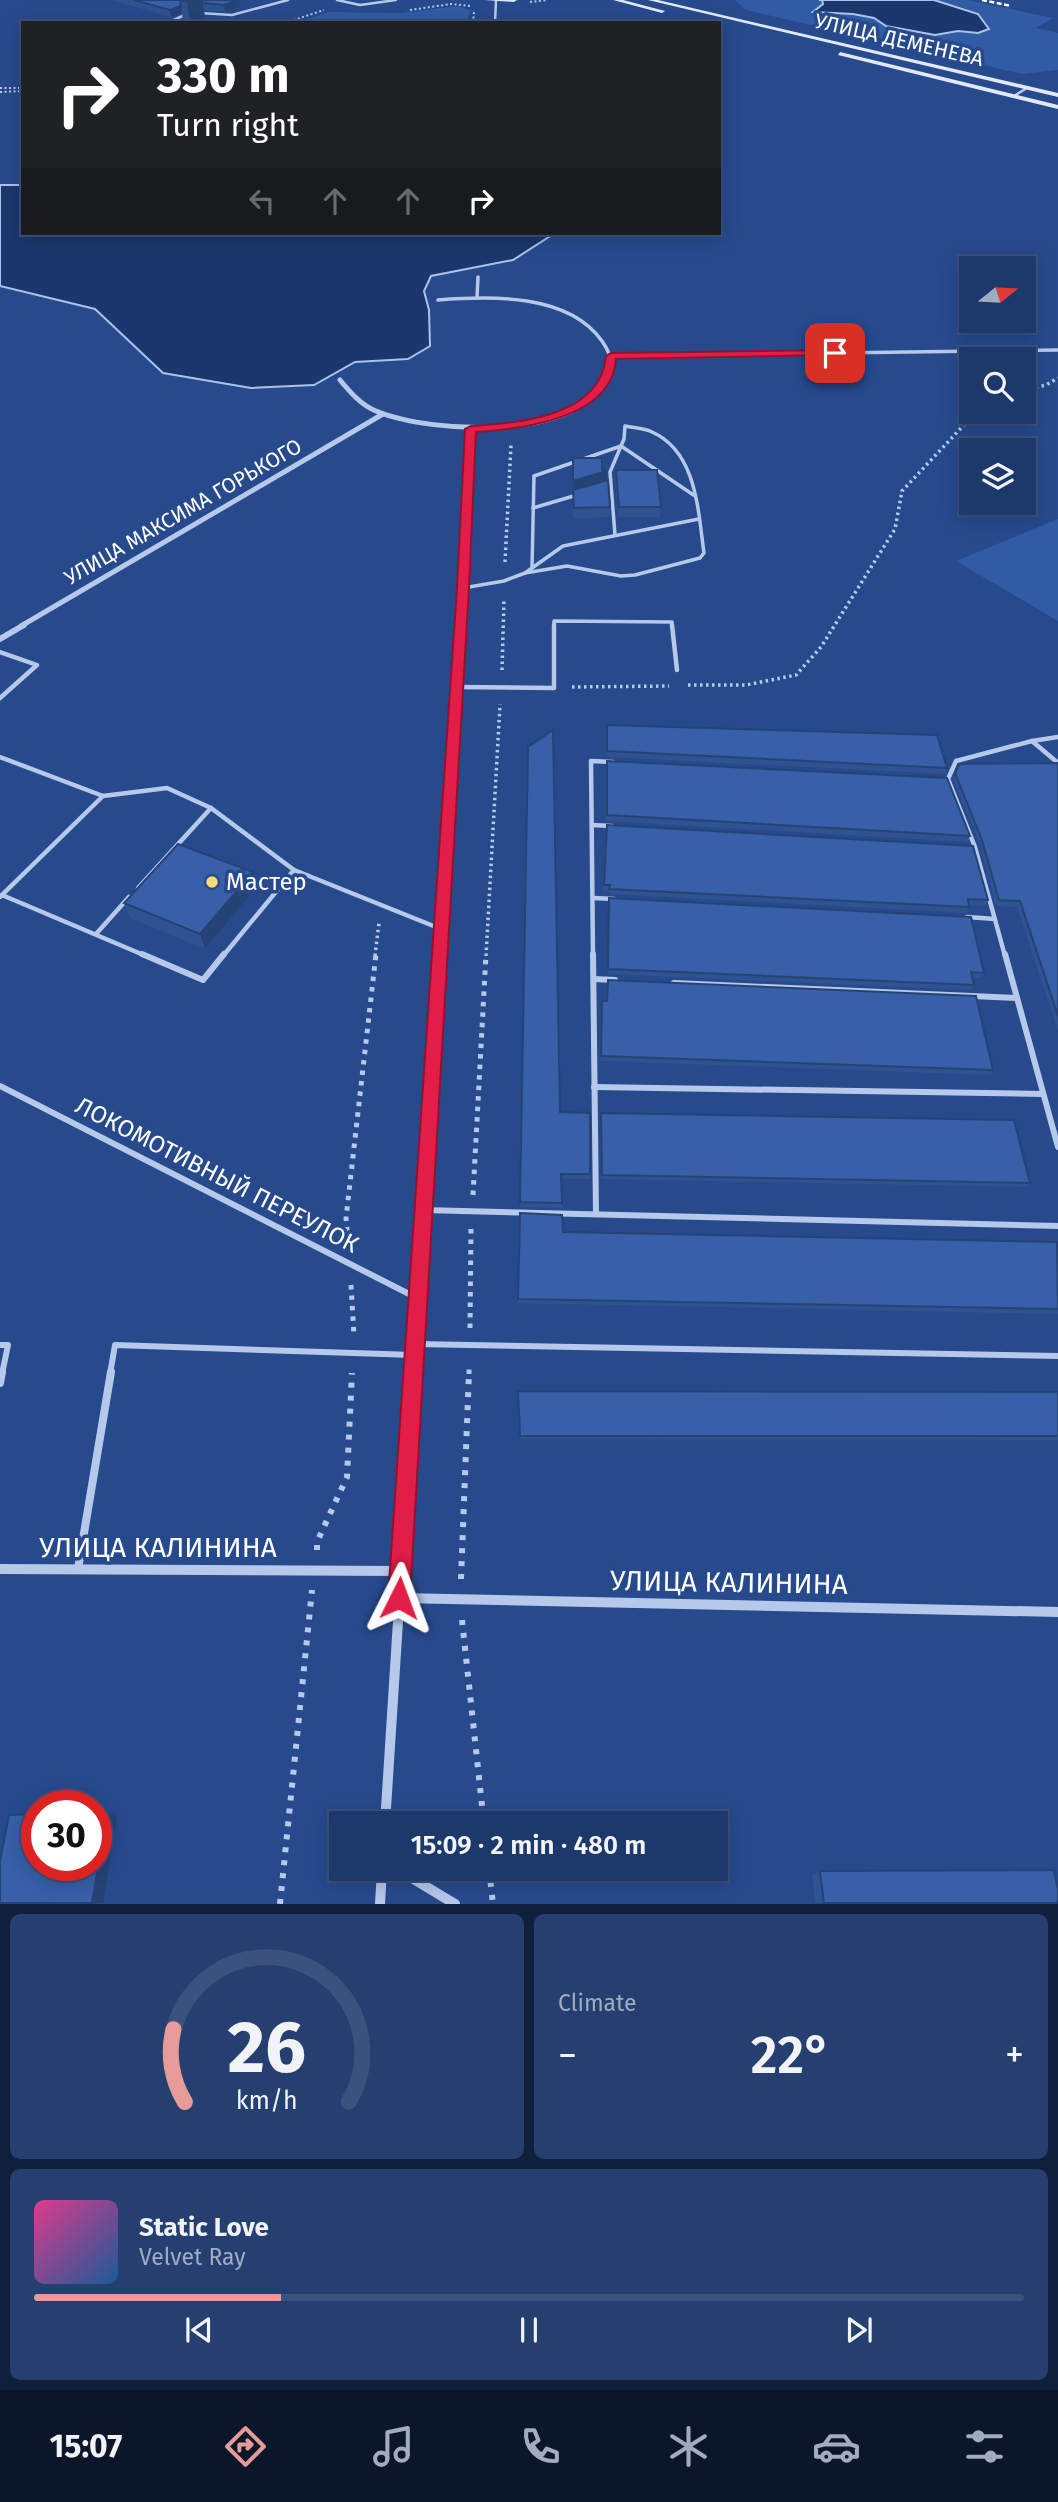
<!DOCTYPE html>
<meta charset="utf-8">
<style>
body{margin:0;font-family:"Fira Sans",sans-serif;background:#253f70;color:#f1f3f6;height:100vh;display:flex;flex-direction:column;font-size:26px;white-space:nowrap}
*{box-sizing:border-box;margin:0}
p{font-size:23px;color:#a0acc1}
.icon{flex:none;width:38px;height:38px;fill:none;stroke:currentColor;stroke-width:2;stroke-linecap:round;stroke-linejoin:round}
.map{position:relative;height:1904px;overflow:hidden}
.drawer{display:flex;flex-direction:column;gap:10px;padding:10px;background:#101f3a;flex:1}
.drawer>*{flex:none}
.guide{position:absolute;left:21px;top:21px;width:700px;height:214px;border-radius:0px;box-shadow:0 4px 18px #0003,0 0 0 2px #3b527e;background:#202124;color:#fff;overflow:hidden}
.needle{width:46px;rotate:72deg}
.controls{position:absolute;left:959px;top:256px;display:grid;gap:14px}
.controls a{display:grid;place-items:center;width:77px;height:77px;border-radius:0px;background:#1d386a;box-shadow:0 4px 18px #0003,0 0 0 2px #3b527e;font-size:35px}
.speed{position:absolute;left:21px;top:1790px;display:flex;gap:14px;font-size:35px;font-weight:700;text-align:center}
.speed>*{display:grid;place-content:center;width:91px;height:91px;border-radius:50%;background:#1d386a;box-shadow:0 4px 18px #0003,0 0 0 2px #3b527e;line-height:1}
.speed .limit{border:10px solid #d22;background:#fff;color:#111}
.pin{position:absolute;display:grid;place-items:center;width:60px;height:60px;color:#fff;margin:-30px;border-radius:14px;box-shadow:0 4px 10px #0006}
.me{position:absolute;width:77px;margin:-38px;rotate:3deg;stroke-linejoin:round;filter:drop-shadow(0 0 5px #0008)}
.turn{display:flex;align-items:center;gap:24px;height:147px;padding:0 21px;font-size:32px}
.turn .icon{width:91px;height:91px;stroke-width:2.5}
.turn b{display:block;font-size:49px;line-height:60px}
.lanes{display:flex;align-items:center;height:66px;padding:0 21px;background:#0003;justify-content:center;gap:35px;direction:ltr}
.lanes .off{opacity:.35}
.big{font-size:52px;font-weight:600;line-height:1.1}
.drawer .card{flex:1;display:flex;flex-direction:column;justify-content:center;gap:10px;min-width:0;padding:0 24px;border-radius:10px;background:#253f70}
.drawer .dial{align-items:center;gap:0}
.dial svg{height:182px;overflow:visible;fill:none;stroke:#3b527e;stroke-width:7;stroke-linecap:round;text-anchor:middle}
.dial text{fill:#f1f3f6;stroke:none}
.song{display:flex;align-items:center;gap:21px}
.cover{width:84px;height:84px;border-radius:10px;background:linear-gradient(135deg,hsl(330 70% 55%),hsl(210 70% 35%))}
.played{height:7px;border-radius:4px;background:linear-gradient(90deg,#e69b98 25%,#3b527e 25%)}
.keys{display:flex;justify-content:space-around;direction:ltr}
.heat{display:flex;justify-content:space-between;align-items:center;font-size:38px;direction:ltr}
.drawer .tiles{flex:1;display:grid;gap:10px;grid-template-columns:1fr 1fr}
.card:last-child{grid-column:span 2}
.trip{position:absolute;left:329px;top:1811px;width:399px;height:70px;border-radius:0px;background:#1d386a;box-shadow:0 4px 18px #0003,0 0 0 2px #3b527e;font-weight:600;line-height:70px;text-align:center}
.menu{display:flex;height:112px;justify-content:space-around;align-items:center;background:#0c162a;color:#a0acc1}
.menu .icon{width:49px;height:49px}
.menu .current{color:#e69b98}
.menu b{font-size:32px;color:#f1f3f6}
.map>svg:first-child{display:block}
.green{fill:#315ba4}
.water{fill:#1b376d;stroke:#abc3eb;stroke-width:2}
.lines{fill:none;stroke-linecap:round;stroke-linejoin:round}
.path-far3{stroke:#b6c9ea;stroke-width:2;stroke-dasharray:2 2.5;stroke-linecap:butt}
.path-far2{stroke:#b6c9ea;stroke-width:3.5;stroke-dasharray:2.5 3.5;stroke-linecap:butt}
.path-far1{stroke:#b6c9ea;stroke-width:5;stroke-dasharray:4.5 6;stroke-linecap:butt}
.path{stroke:#b6c9ea;stroke-width:6;stroke-dasharray:5 8;stroke-linecap:butt}
.lane-far4{stroke:#b6c9ea;stroke-width:2.5}
.lane-far3{stroke:#b6c9ea;stroke-width:3.5}
.lane-far2{stroke:#b6c9ea;stroke-width:4.5}
.lane-far1{stroke:#b6c9ea;stroke-width:6}
.lane{stroke:#b6c9ea;stroke-width:8}
.street-far5{stroke:#b6c9ea;stroke-width:2.5}
.street-far4{stroke:#b6c9ea;stroke-width:3.5}
.street-far3{stroke:#b6c9ea;stroke-width:5}
.street-far2{stroke:#b6c9ea;stroke-width:6}
.street-far1{stroke:#b6c9ea;stroke-width:8}
.street{stroke:#b6c9ea;stroke-width:10}
.secondary{fill:#e1e9f9;fill-rule:evenodd}
.rail{stroke:#fff;stroke-width:2.5;stroke-dasharray:5 2.5;stroke-linecap:butt}
.wall{fill:#2f5391}
.shaded-wall{fill:#264376}
.building{fill:#3760a9;stroke:#264376;stroke-width:2}
.route{fill:#e11d48;stroke:#92132f;stroke-width:2}
.poi-dot{fill:#f3db7b;stroke:#274a8d;stroke-width:2.5}
.labels{text-anchor:middle;stroke-width:7;stroke-linejoin:round;paint-order:stroke}
.far-street-label{font-size:21px;fill:#fff;stroke:#274a8d}
.poi-label{font-size:24px;fill:#fff;stroke:#274a8d;text-anchor:start}
.street-label{font-size:24px;fill:#fff;stroke:#274a8d}
.near-street-label{font-size:28px;fill:#fff;stroke:#274a8d}
</style>
<div class="map">
<svg width="1058" height="1904" viewBox="0 0 1058 1904">
<rect width="100%" height="100%" fill="#274a8d"/>
<!-- green -->
<g class="green">
<path d="M735,0H823V4L814,11L831,15L853,14L874,18L886,26L935,35L958,31L978,33L964,8L934,0H968L1053,18L1036,28L1058,33V70L1022,74L746,10Z"/>
<path d="M458,6L470,10L467,23H296L328,12L400,13Z"/>
<path d="M1058,519V621L956,561Z"/>
</g>
<!-- water -->
<g class="water">
<path d="M819,0H934L978,14L989,29L978,33L958,31L935,35L886,26L874,18L853,14L813,12L823,4L822,0Z"/>
<path d="M0,185H23V233H555L513,260L431,276L424,291L429,310L430,346L408,359L355,362L314,385L251,388L163,373L95,309L0,286Z"/>
</g>
<g class="lines">
<!-- path-far3 -->
<g class="path-far3">
<path d="M530,2L547,0"/>
<path d="M410,10L451,4L470,6"/>
<path d="M285,23L324,10"/>
<path d="M473,23L474,12"/>
<path d="M0,88H23"/>
<path d="M0,92L23,91"/>
</g>
<!-- path-far2 -->
<g class="path-far2">
<path d="M1024,390L1046,385L1058,378"/>
<path d="M505,562L511,445"/>
<path d="M502,670L504,599"/>
<path d="M688,685H746L796,675L821,647L895,529L902,491L977,411"/>
<path d="M572,687L669,686"/>
<path d="M375,956L379,923"/>
<path d="M486,956L500,704"/>
</g>
<!-- path-far1 -->
<g class="path-far1">
<path d="M473,1195L486,954"/>
<path d="M348,1242L346,1218L376,954"/>
<path d="M351,1285L354,1336"/>
<path d="M470,1328L471,1228"/>
<path d="M469,1374V1364"/>
</g>
<!-- path -->
<g class="path">
<path d="M317,1550V1542L347,1477L352,1373"/>
<path d="M461,1579L469,1372"/>
<path d="M462,1620L484,1824"/>
<path d="M489,1869L493,1904"/>
<path d="M280,1904L312,1590"/>
</g>
<!-- lane-far4 -->
<g class="lane-far4">
<path d="M337,0L360,5L396,0"/>
<path d="M199,13L232,15L288,0"/>
<path d="M167,23L189,13"/>
<path d="M1014,96L1027,88"/>
</g>
<!-- lane-far3 -->
<g class="lane-far3">
<path d="M533,508L577,495"/>
<path d="M532,568L534,476L621,446L695,496"/>
<path d="M525,573L567,566L621,576L635,575L700,558L704,553C698,511 697,452 652,432C644,428 634,428 625,426L624,439L610,472L615,535"/>
<path d="M463,588L504,581L525,573L563,546L699,519"/>
<path d="M554,626V621L672,622V626"/>
</g>
<!-- lane-far2 -->
<g class="lane-far2">
<path d="M672,625L677,670"/>
<path d="M0,652L37,665L0,698"/>
<path d="M456,687L554,688V625"/>
<path d="M1032,741L1058,737"/>
<path d="M0,757L103,796L167,788L211,808L294,870L441,929"/>
<path d="M592,825L612,826"/>
<path d="M138,888L211,808"/>
<path d="M2,895L146,956"/>
<path d="M0,897L103,796"/>
<path d="M593,898L614,899"/>
<path d="M967,917L995,919"/>
<path d="M96,934L129,897"/>
<path d="M223,956L294,870"/>
<path d="M593,956L591,761L613,762"/>
<path d="M1005,956L975,847L948,779L956,761L1032,741L1058,763"/>
</g>
<!-- lane-far1 -->
<g class="lane-far1">
<path d="M142,954L203,980L224,954"/>
<path d="M593,954L596,1214"/>
<path d="M1005,954L1058,1147"/>
<path d="M594,979L615,980"/>
<path d="M674,983L1017,998"/>
<path d="M0,1086L417,1298"/>
<path d="M594,1087L1043,1094"/>
<path d="M423,1210L1058,1226"/>
<path d="M415,1344L1058,1356"/>
<path d="M0,1345H8L2,1374"/>
<path d="M110,1374L115,1345L414,1355"/>
</g>
<!-- lane -->
<g class="lane">
<path d="M0,1383L2,1372"/>
<path d="M78,1569L111,1372"/>
</g>
<!-- street-far5 -->
<path class="street-far5" d="M495,23L496,0"/>
<!-- street-far4 -->
<g class="street-far4">
<path d="M477,298L478,277"/>
<path d="M438,300C490,296 568,293 602,341C608,350 611,356 611,367"/>
<path d="M611,356L1058,350"/>
</g>
<!-- street-far3 -->
<g class="street-far3">
<path d="M340,380C350,392 361,405 376,411C430,434 597,444 611,365"/>
<path d="M21,626L383,414"/>
<path d="M461,626L471,429"/>
</g>
<!-- street-far2 -->
<g class="street-far2">
<path d="M0,639L24,625"/>
<path d="M440,956L461,625"/>
</g>
<!-- street-far1 -->
<path class="street-far1" d="M413,1374L440,954"/>
<!-- street -->
<g class="street">
<path d="M0,1569L401,1571"/>
<path d="M399,1598L1058,1612"/>
<path d="M385,1824L414,1372"/>
<path d="M397,1869L455,1904"/>
<path d="M380,1904L382,1869"/>
</g>
<!-- secondary -->
<g class="secondary">
<path d="M484,0H517L514,2Z"/>
<path d="M613,0H623L665,11L662,13Z"/>
<path d="M648,0H658L1058,93V97Z"/>
<path d="M840,52L1058,105V109L838,55Z"/>
</g>
<!-- rail -->
<path class="rail" d="M982,0L1011,6"/>
</g>
<!-- wall -->
<g class="wall">
<path d="M111,0H237L240,7L225,12L204,10L205,18L190,23L183,21L182,13L171,17Z"/>
<path d="M573,458L607,471L606,480L610,507L609,517L573,519Z"/>
<path d="M616,470L661,507L660,517H618L615,481Z"/>
<path d="M607,725L947,768L945,774L607,757Z"/>
<path d="M528,747L560,1112L590,1174V1179H562V1208L520,1207Z"/>
<path d="M607,761L970,836L968,842L606,821Z"/>
<path d="M1058,763V1031L1017,907L996,906L980,845L953,779L959,764Z"/>
<path d="M607,825L988,900L986,906L969,905V907L967,913L609,894V891H603Z"/>
<path d="M256,888L205,949L130,918L124,903Z"/>
<path d="M609,898L984,973L981,978H972L974,985L971,990L608,974Z"/>
<path d="M602,1001L993,1070L991,1075L600,1061Z"/>
<path d="M601,1118L1030,1183L1027,1187L601,1179Z"/>
<path d="M520,1213L563,1232L1058,1245V1314L518,1303Z"/>
<path d="M518,1391L1058,1392V1440L520,1439Z"/>
<path d="M820,1871L1058,1903H815L812,1874Z"/>
</g>
<!-- shaded-wall -->
<g class="shaded-wall">
<path d="M194,0H202L205,18L190,23L187,2Z"/>
<path d="M239,0L240,7L225,12L224,5Z"/>
<path d="M181,6L182,13L171,17L170,10Z"/>
<path d="M607,471L606,482L573,492V481Z"/>
<path d="M253,872L256,888L205,949L200,934Z"/>
<path d="M107,1813L117,1816L103,1903H92Z"/>
</g>
<!-- building -->
<g class="building">
<path d="M134,0H180L181,6L170,10Z"/>
<path d="M180,0H194L187,2Z"/>
<path d="M202,0H239L224,5L202,3Z"/>
<path d="M573,458H602V470L607,471L573,481Z"/>
<path d="M616,470H657L661,507H619Z"/>
<path d="M608,480L610,507L574,508L573,490Z"/>
<path d="M607,725L937,735L947,768L607,751Z"/>
<path d="M553,730L560,1112L590,1113V1174H561L562,1203L520,1202L528,747Z"/>
<path d="M607,761L947,778L970,836L607,815Z"/>
<path d="M1058,763V1016L1020,901L999,900L982,840L955,773L959,764Z"/>
<path d="M607,825L973,846L988,900L968,899L969,907L609,889L610,885H604Z"/>
<path d="M178,844L253,872L200,934L124,903Z"/>
<path d="M609,898L971,917L984,973L971,972L974,985L608,969Z"/>
<path d="M608,980L976,996L993,1070L601,1056L602,1001H607Z"/>
<path d="M601,1113L1014,1120L1030,1183L602,1175Z"/>
<path d="M520,1213L562,1215L563,1232L1057,1242L1058,1309L518,1299Z"/>
<path d="M518,1391L1058,1392V1436H520Z"/>
<path d="M96,1813H107L92,1903H0V1861L9,1815L37,1814V1866H96Z"/>
<path d="M1054,1870L1058,1890V1903H824L820,1871Z"/>
</g>
<!-- route -->
<path class="route" d="M835,350L838,351V355L616,359C612,419 523,429 476,432L469,588L410,1598L407,1606L399,1609L391,1606L388,1598L457,588L465,429L471,426C518,423 601,417 606,356L611,353Z"/>
<!-- markers -->
<circle class="poi-dot" cx="212" cy="882" r="7"/>
<g class="labels">
<!-- far-street labels -->
<g class="far-street-label">
<text transform="translate(899 40) rotate(13)" y="7">УЛИЦА ДЕМЕНЕВА</text>
<text transform="translate(183 512) rotate(-30)" y="7">УЛИЦА МАКСИМА ГОРЬКОГО</text>
</g>
<!-- poi labels -->
<g class="poi-label">
<text x="226" y="890">Мастер</text>
</g>
<!-- street labels -->
<g class="street-label">
<text transform="translate(217 1175) rotate(27)" y="8">ЛОКОМОТИВНЫЙ ПЕРЕУЛОК</text>
</g>
<!-- near-street labels -->
<g class="near-street-label">
<text x="158" y="1557">УЛИЦА КАЛИНИНА</text>
<text transform="translate(729 1582) rotate(1)" y="10">УЛИЦА КАЛИНИНА</text>
</g>
</g>
</svg>
<div class="controls">
<a><svg class="needle" viewBox="-14 -14 28 28"><path d="M0-13l5 13h-10z" fill="#e53935"/><path d="M0 13l5-13h-10z" fill="#a0acc1"/></svg></a>
<a><svg class="icon" aria-label="search" viewBox="0 0 24 24"><circle cx="10" cy="10" r="6"/><path d="M15 15l6 6"/></svg></a>
<a><svg class="icon" aria-label="layers" viewBox="0 0 24 24"><path d="M12 4l9 5-9 5-9-5zM3 14l9 5 9-5"/></svg></a>
</div>
<div class="speed"><div class="limit">30</div></div>
<div class="pin" style="left:835px;top:353px;background:#d93025"><svg class="icon" aria-label="arrive" viewBox="0 0 24 24"><path d="M6 21V4h12l-3 4 3 4H6"/></svg></div>
<svg class="me" style="left:399px;top:1598px" viewBox="-20 -20 40 40"><path d="M0-17L14 15 0 8-14 15z" fill="#e11d48" stroke="#fff" stroke-width="4"/></svg>
<div class="trip">15:09 · 2 min · 480 m</div>
<div class="guide">
<div class="turn"><svg class="icon" aria-label="right" viewBox="0 0 24 24"><path d="M7 20v-9h11M14 6l5 5-5 5"/></svg><div><b>330 m</b>Turn right</div></div>
<div class="lanes"><svg class="icon off" aria-label="left" viewBox="0 0 24 24"><path d="M17 20v-9H6M10 6l-5 5 5 5"/></svg><svg class="icon off" aria-label="ahead" viewBox="0 0 24 24"><path d="M12 20V5M6 11l6-6 6 6"/></svg><svg class="icon off" aria-label="ahead" viewBox="0 0 24 24"><path d="M12 20V5M6 11l6-6 6 6"/></svg><svg class="icon" aria-label="right" viewBox="0 0 24 24"><path d="M7 20v-9h11M14 6l5 5-5 5"/></svg></div>
</div>
</div>
<section class="drawer">
<div class="tiles">
<div class="card dial"><svg viewBox="0 0 100 80">
<path d="M14 69A42 42 0 1 1 86 69"/>
<path d="M14 69A42 42 0 0 1 9 37" stroke="#e69b98"/>
<text x="50" y="56" font-size="32" font-weight="700">26</text>
<text x="50" y="72" font-size="11">km/h</text>
</svg></div>
<div class="card"><p>Climate</p>
<div class="heat"><a>−</a><b class="big">22°</b><a>+</a></div>
</div>
<div class="card">
<div class="song"><i class="cover"></i><div><b>Static Love</b><p>Velvet Ray</p></div></div>
<div class="played"></div>
<div class="keys"><svg class="icon" aria-label="previous" viewBox="0 0 24 24"><path d="M18 5L8 12l10 7zM5 5v14"/></svg><svg class="icon" aria-label="pause" viewBox="0 0 24 24"><path d="M8 5v14M16 5v14"/></svg><svg class="icon" aria-label="next" viewBox="0 0 24 24"><path d="M6 5l10 7-10 7zM19 5v14"/></svg></div>
</div>
</div>
</section>
<nav class="menu">
<b>15:07</b>
<svg class="icon current" aria-label="directions" viewBox="0 0 24 24"><path d="M12 3l9 9-9 9-9-9zM9 14v-3h6M13 9l2 2-2 2"/></svg>
<svg class="icon" aria-label="music" viewBox="0 0 24 24"><path d="M9 18V5l10-2v13"/><circle cx="6" cy="18" r="3"/><circle cx="16" cy="16" r="3"/></svg>
<svg class="icon" aria-label="phone" viewBox="0 0 24 24"><path d="M5 4h4l2 5-3 2q2 4 5 5l2-3 5 2v4C11 20 4 13 5 4z"/></svg>
<svg class="icon" aria-label="climate" viewBox="0 0 24 24"><path d="M12 3v18M4 7l16 10M4 17L20 7"/></svg>
<svg class="icon" aria-label="car" viewBox="0 0 24 24"><path d="M5 17H2v-5l4-1 3-4h7l3 4 3 1v5h-3M9 17h6M6 11h13"/><circle cx="7" cy="17" r="2"/><circle cx="17" cy="17" r="2"/></svg>
<svg class="icon" aria-label="filters" viewBox="0 0 24 24"><path d="M4 7h16M4 17h16"/><circle cx="9" cy="7" r="2"/><circle cx="15" cy="17" r="2"/></svg>
</nav>
